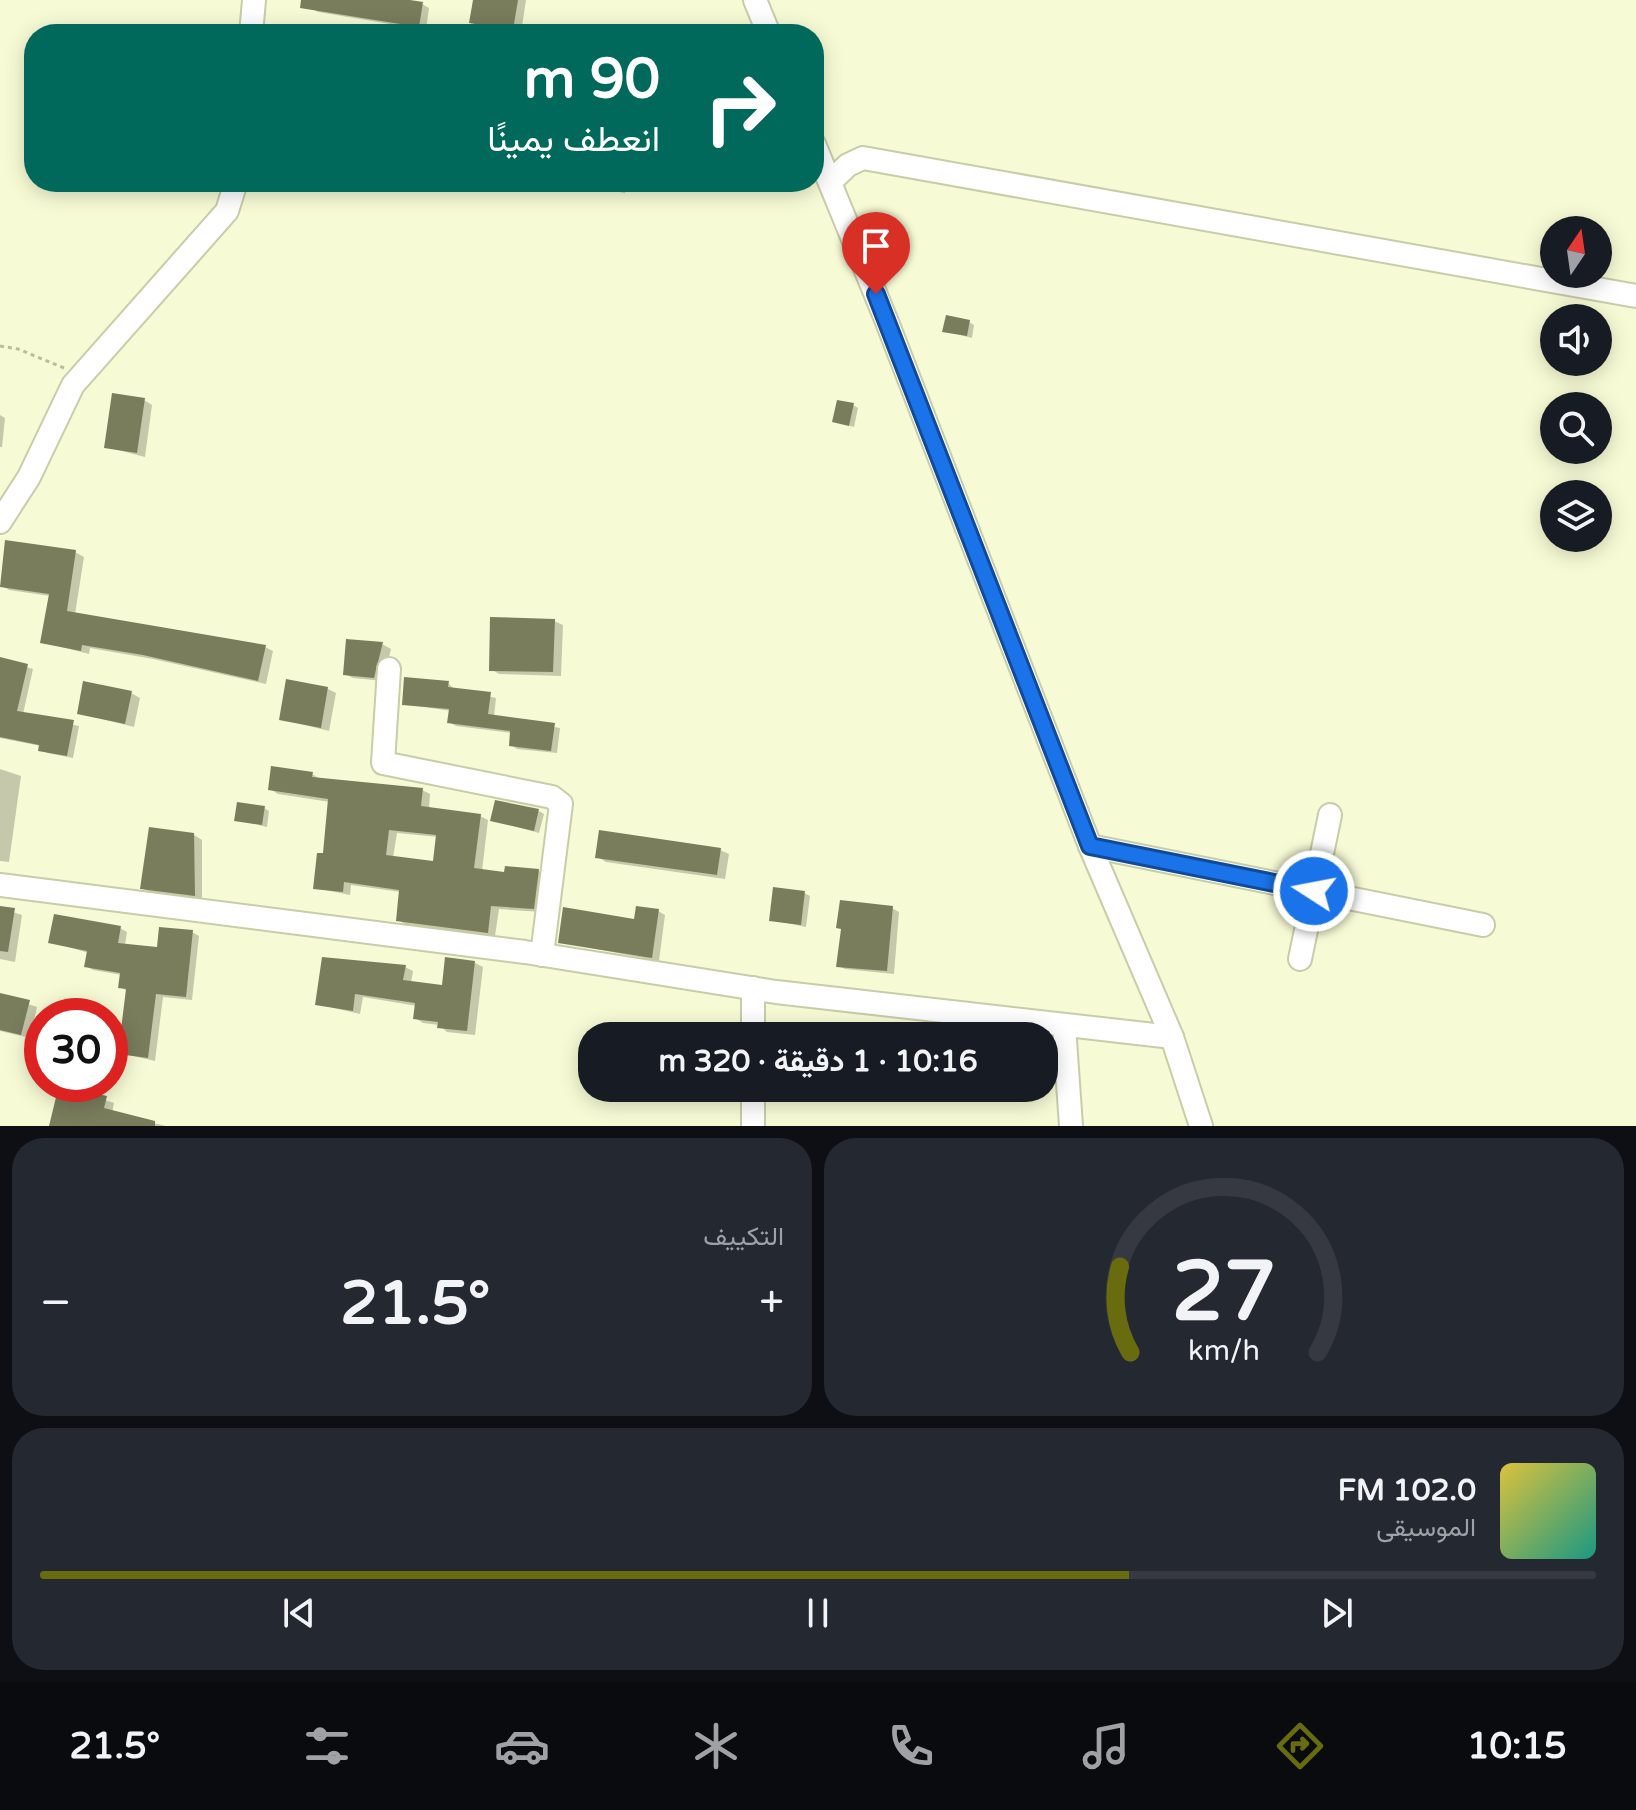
<!DOCTYPE html>
<html lang="ar">
<meta charset="utf-8">
<style>
body{margin:0;font-family:"Varela Round",Vazirmatn,sans-serif;background:#242831;color:#f1f3f6;direction:rtl;height:100vh;display:flex;flex-direction:column;font-size:30px;white-space:nowrap}
*{box-sizing:border-box;margin:0}
p{font-size:26px;color:#9ea1a6}
.icon{flex:none;width:44px;height:44px;fill:none;stroke:currentColor;stroke-width:2;stroke-linecap:round;stroke-linejoin:round}
.map{position:relative;height:1126px;overflow:hidden;direction:ltr}
.side{display:flex;flex-direction:column;gap:12px;padding:12px;background:#0d0f14;flex:1}
.side>*{flex:none}
.hud{position:absolute;left:24px;top:24px;width:800px;height:168px;border-radius:32px;box-shadow:0 4px 20px #0003;direction:rtl;background:#00695c;color:#fff;overflow:hidden}
.needle{width:52px;rotate:13deg}
.buttons{position:absolute;left:1540px;top:216px;display:grid;gap:16px}
.buttons a{display:grid;place-items:center;width:72px;height:72px;border-radius:50%;background:#171b24;box-shadow:0 4px 20px #0003;font-size:40px}
.speed{position:absolute;left:24px;top:998px;display:flex;gap:16px;font-size:40px;font-weight:700;text-align:center}
.speed>*{display:grid;place-content:center;width:104px;height:104px;border-radius:50%;background:#171b24;box-shadow:0 4px 20px #0003;line-height:1}
.speed .limit{border:12px solid #d22;background:#fff;color:#111}
.pin{position:absolute;display:grid;place-items:center;width:68px;height:68px;color:#fff;margin:-82px -34px;border-radius:50% 50% 50% 0;rotate:-45deg;box-shadow:0 0 8px #0007}
.pin .icon{rotate:45deg}
.me{position:absolute;width:88px;margin:-44px;rotate:281deg;stroke-linejoin:round;filter:drop-shadow(0 0 6px #0008)}
.turn{display:flex;align-items:center;gap:28px;height:168px;padding:0 32px;font-size:36px}
.turn .icon{width:104px;height:104px;stroke-width:2.5}
.turn b{display:block;font-size:56px;line-height:68px}
.big{font-size:60px;font-weight:700;line-height:1.1}
.side .tile{flex:1;display:flex;flex-direction:column;justify-content:center;gap:12px;min-width:0;padding:0 28px;border-radius:32px;background:#242831}
.side .dial{align-items:center;gap:0}
.dial svg{height:208px;overflow:visible;fill:none;stroke:#363941;stroke-width:7;stroke-linecap:round;text-anchor:middle}
.dial text{fill:#f1f3f6;stroke:none}
.song{display:flex;align-items:center;gap:24px}
.cover{width:96px;height:96px;border-radius:12px;background:linear-gradient(135deg,hsl(50 70% 55%),hsl(170 70% 35%))}
.played{height:8px;border-radius:4px;background:linear-gradient(90deg,#686c0f 70%,#363941 70%)}
.keys{display:flex;justify-content:space-around;direction:ltr}
.heat{display:flex;justify-content:space-between;align-items:center;font-size:44px;direction:ltr}
.side .tiles{flex:1;display:grid;gap:12px;grid-template-columns:1fr 1fr}
.tile:last-child{grid-column:span 2}
.trip{position:absolute;left:578px;top:1022px;width:480px;height:80px;border-radius:32px;background:#171b24;box-shadow:0 4px 20px #0003;font-weight:700;line-height:80px;text-align:center;direction:rtl}
.tab-bar{display:flex;height:128px;justify-content:space-around;align-items:center;background:#090b0e;color:#9ea1a6}
.tab-bar .icon{width:56px;height:56px}
.tab-bar .active{color:#686c0f}
.tab-bar b{font-size:36px;color:#f1f3f6}
.map>svg:first-child{display:block}
.shadow{fill:#0003;fill-rule:evenodd}
.building{fill:#7a7d5c;fill-rule:evenodd}
.lines{fill:none;stroke-linecap:round;stroke-linejoin:round}
.minor-casing{stroke:#c8cca8;stroke-width:26}
.path{stroke:#b9bd9e;stroke-width:3;stroke-dasharray:4 4;stroke-linecap:butt}
.minor{stroke:#fff;stroke-width:22}
.route-casing{stroke:#114b97;stroke-width:20}
.route{stroke:#1a73e8;stroke-width:14}
</style>
<div class="map">
<svg width="1636" height="1126" viewBox="0 0 1636 1126">
<rect width="100%" height="100%" fill="#f7fbd5"/>
<!-- shadow -->
<g class="shadow">
<path d="M312,0L422,4L429,8L426,30L318,12L311,8Z"/>
<path d="M475,0H526L521,33L480,27L471,22Z"/>
<path d="M592,182H626L625,193L596,188Z"/>
<path d="M969,322L974,325L972,338L945,331Z"/>
<path d="M144,400L152,405L145,457L106,447Z"/>
<path d="M853,405L858,408L854,427L834,421Z"/>
<path d="M0,415L5,418L2,447H0Z"/>
<path d="M75,552L84,557L75,614L265,647L273,651L266,684L153,659L90,648L89,654L42,642L50,596L9,590L1,585Z"/>
<path d="M554,621L563,625L561,676L499,674L491,669Z"/>
<path d="M382,644L391,649L383,681L353,678L345,674Z"/>
<path d="M0,659L33,669L23,714L79,726L73,758L47,753L41,746L0,738Z"/>
<path d="M448,683L454,689L496,698L494,717L560,728L557,753L517,749L511,745L512,733L456,726L449,722L451,711L404,704Z"/>
<path d="M328,689L336,693L329,731L281,719Z"/>
<path d="M131,693L140,698L134,727L79,713Z"/>
<path d="M0,769L21,776L9,862L0,861Z"/>
<path d="M312,774L320,779L422,790L430,794L429,809L480,816L488,820L482,871L506,874L538,871L546,875L541,912L499,909L495,936L406,925L398,920L401,892L351,885L350,895L315,888L325,856L330,802L278,794L270,789ZM397,833L438,837L434,863L393,858Z"/>
<path d="M264,808L269,811L267,827L236,820Z"/>
<path d="M539,811L544,814L539,833L492,820Z"/>
<path d="M194,835L202,840V899L151,893L142,888Z"/>
<path d="M720,850L729,854L725,879L606,862L598,857Z"/>
<path d="M804,893L810,896L806,927L771,920Z"/>
<path d="M0,908L22,915L15,962L0,959Z"/>
<path d="M892,908L899,912L894,974L845,969L839,966Z"/>
<path d="M658,911L665,915L659,961L560,942L636,921Z"/>
<path d="M120,928L127,932L125,945L159,950L192,932L199,936L192,1000L163,997L155,1061L120,1053L128,991L120,987L122,975L93,970L86,966L89,953L50,942Z"/>
<path d="M475,963L483,967L475,1035L447,1032L439,1025L423,1023L415,1018L417,1006L363,997L360,1014L317,1004L405,967L413,971L411,983L444,987Z"/>
<path d="M0,995L37,1007L30,1038L0,1031Z"/>
<path d="M61,1084H85L83,1093L114,1103L112,1113L166,1126H51Z"/>
</g>
<!-- building -->
<g class="building">
<path d="M301,0H410L423,2L419,27L300,8Z"/>
<path d="M473,0H518L513,30L469,23Z"/>
<path d="M946,315L970,320L967,336L942,332Z"/>
<path d="M112,393L145,398L137,453L104,448Z"/>
<path d="M837,400L854,403L849,426L832,422Z"/>
<path d="M5,540L76,550L67,611L266,645L258,681L143,655L82,645L81,651L40,643L49,594L0,587Z"/>
<path d="M490,617L555,619L553,672L489,671Z"/>
<path d="M346,639L383,642L374,678L343,675Z"/>
<path d="M0,657L28,664L17,711L74,720L67,756L38,751L39,745L0,737Z"/>
<path d="M404,677L449,681L448,687L491,692L488,714L555,723L551,751L509,746L510,731L447,723L449,709L402,705Z"/>
<path d="M286,679L328,687L321,728L279,720Z"/>
<path d="M83,681L132,691L125,724L77,714Z"/>
<path d="M271,766L313,772L312,777L423,788L421,806L481,814L474,868L504,872L505,866L539,869L534,909L491,906L488,933L396,921L399,890L344,882L343,892L313,889L317,853H323L328,799L268,790ZM389,830L436,835L433,861L386,855Z"/>
<path d="M495,800L539,809L534,831L490,821Z"/>
<path d="M237,802L265,806L262,825L234,821Z"/>
<path d="M149,827L194,833L195,896L140,889Z"/>
<path d="M599,830L721,848L717,875L595,858Z"/>
<path d="M773,887L805,891L801,925L769,921Z"/>
<path d="M840,900L893,906L887,971L836,967L841,929L836,928Z"/>
<path d="M0,906L15,908L8,952L0,951Z"/>
<path d="M636,906L659,909L652,958L558,943L563,907L634,919Z"/>
<path d="M54,914L121,926L118,943L157,947L159,927L193,930L186,997L156,994L148,1058L118,1054L126,989L118,988L120,973L84,967L87,951L48,943Z"/>
<path d="M322,957L406,965L403,980L442,985L445,957L475,961L467,1031L437,1028L438,1022L413,1019L415,1003L355,994L353,1011L315,1005Z"/>
<path d="M0,993L30,1000L21,1035L0,1030Z"/>
<path d="M35,1018L42,1019V1063L27,1060Z"/>
<path d="M59,1085L107,1096L104,1108L155,1121V1126H49Z"/>
</g>
<g class="lines">
<defs>
<g id="minor">
<path d="M755,0L769,34"/>
<path d="M251,34L254,0"/>
<path d="M814,144L887,322L1090,846L1172,1037L1201,1126"/>
<path d="M830,182L848,165L863,158L1636,296"/>
<path d="M0,522L29,477L73,385L227,211L236,182"/>
<path d="M389,669L383,763L552,797L561,804L542,955"/>
<path d="M1090,846L1483,925"/>
<path d="M0,885L525,952L776,992L1172,1037"/>
<path d="M1300,959L1330,815"/>
<path d="M753,988V1036"/>
<path d="M1064,1026L1071,1126"/>
<path d="M753,1088V1126"/>
</g>
</defs>
<!-- minor casing -->
<use href="#minor" class="minor-casing"/>
<!-- path -->
<path class="path" d="M0,346L18,349L64,368"/>
<!-- minor -->
<use href="#minor" class="minor"/>
</g>
<g class="lines">
<defs>
<path id="route" d="M876,294L1090,846L1314,891"/>
</defs>
<!-- route casing -->
<use href="#route" class="route-casing"/>
<!-- route -->
<use href="#route" class="route"/>
</g>
</svg>
<div class="buttons">
<a><svg class="needle" viewBox="-14 -14 28 28"><path d="M0-13l5 13h-10z" fill="#e53935"/><path d="M0 13l5-13h-10z" fill="#9ea1a6"/></svg></a>
<a><svg class="icon" aria-label="sound" viewBox="0 0 24 24"><path d="M4 9h4l5-4v14l-5-4H4zM17 9q2 3 0 6"/></svg></a>
<a><svg class="icon" aria-label="search" viewBox="0 0 24 24"><circle cx="10" cy="10" r="6"/><path d="M15 15l6 6"/></svg></a>
<a><svg class="icon" aria-label="layers" viewBox="0 0 24 24"><path d="M12 4l9 5-9 5-9-5zM3 14l9 5 9-5"/></svg></a>
</div>
<div class="speed"><div class="limit">30</div></div>
<div class="pin" style="left:876px;top:294px;background:#d93025"><svg class="icon" aria-label="arrive" viewBox="0 0 24 24"><path d="M6 21V4h12l-3 4 3 4H6"/></svg></div>
<svg class="me" style="left:1314px;top:891px" viewBox="-20 -20 40 40"><circle r="17" fill="#1a73e8" stroke="#fff" stroke-width="3"/><path d="M0-11L8 9 0 5-8 9z" fill="#fff"/></svg>
<div class="trip">10:16 · 1 دقيقة · 320 m</div>
<div class="hud">
<div class="turn"><svg class="icon" aria-label="right" viewBox="0 0 24 24"><path d="M7 20v-9h11M14 6l5 5-5 5"/></svg><div><b>90 m</b>انعطف يمينًا</div></div>
</div>
</div>
<section class="side">
<div class="tiles">
<div class="tile dial"><svg viewBox="0 0 100 80">
<path d="M14 69A42 42 0 1 1 86 69"/>
<path d="M14 69A42 42 0 0 1 10 36" stroke="#686c0f"/>
<text x="50" y="56" font-size="32" font-weight="700">27</text>
<text x="50" y="72" font-size="11">km/h</text>
</svg></div>
<div class="tile"><p>التكييف</p>
<div class="heat"><a>−</a><b class="big">21.5°</b><a>+</a></div>
</div>
<div class="tile">
<div class="song"><i class="cover"></i><div><b>102.0 FM</b><p>الموسيقى</p></div></div>
<div class="played"></div>
<div class="keys"><svg class="icon" aria-label="previous" viewBox="0 0 24 24"><path d="M18 5L8 12l10 7zM5 5v14"/></svg><svg class="icon" aria-label="pause" viewBox="0 0 24 24"><path d="M8 5v14M16 5v14"/></svg><svg class="icon" aria-label="next" viewBox="0 0 24 24"><path d="M6 5l10 7-10 7zM19 5v14"/></svg></div>
</div>
</div>
</section>
<nav class="tab-bar">
<b>10:15</b>
<svg class="icon active" aria-label="directions" viewBox="0 0 24 24"><path d="M12 3l9 9-9 9-9-9zM9 14v-3h6M13 9l2 2-2 2"/></svg>
<svg class="icon" aria-label="music" viewBox="0 0 24 24"><path d="M9 18V5l10-2v13"/><circle cx="6" cy="18" r="3"/><circle cx="16" cy="16" r="3"/></svg>
<svg class="icon" aria-label="phone" viewBox="0 0 24 24"><path d="M5 4h4l2 5-3 2q2 4 5 5l2-3 5 2v4C11 20 4 13 5 4z"/></svg>
<svg class="icon" aria-label="climate" viewBox="0 0 24 24"><path d="M12 3v18M4 7l16 10M4 17L20 7"/></svg>
<svg class="icon" aria-label="car" viewBox="0 0 24 24"><path d="M5 17H2v-5l4-1 3-4h7l3 4 3 1v5h-3M9 17h6M6 11h13"/><circle cx="7" cy="17" r="2"/><circle cx="17" cy="17" r="2"/></svg>
<svg class="icon" aria-label="filters" viewBox="0 0 24 24"><path d="M4 7h16M4 17h16"/><circle cx="9" cy="7" r="2"/><circle cx="15" cy="17" r="2"/></svg>
<b>21.5°</b>
</nav>
